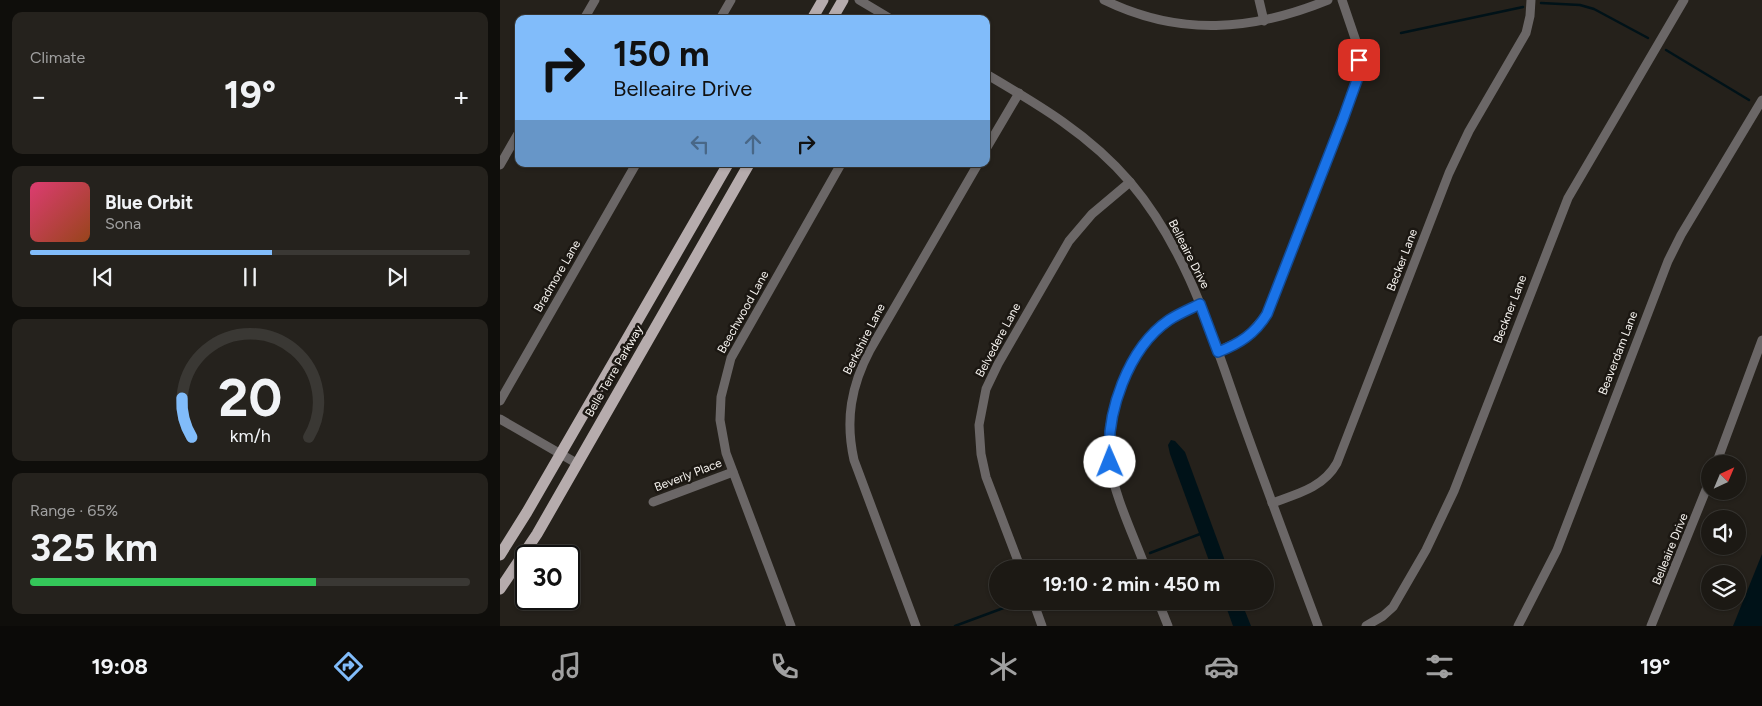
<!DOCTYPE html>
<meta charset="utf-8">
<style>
body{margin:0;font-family:Figtree,sans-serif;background:#25221d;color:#f1f3f6;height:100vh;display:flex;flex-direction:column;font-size:19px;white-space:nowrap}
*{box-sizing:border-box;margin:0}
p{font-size:16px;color:#a0a0a0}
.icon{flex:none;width:28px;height:28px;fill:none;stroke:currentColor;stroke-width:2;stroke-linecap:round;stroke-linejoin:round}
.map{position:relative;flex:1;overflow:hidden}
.details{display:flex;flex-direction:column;gap:12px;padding:12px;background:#0f0e0b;width:500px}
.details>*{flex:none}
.guide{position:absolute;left:15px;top:15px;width:475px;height:152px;border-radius:10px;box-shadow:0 1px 4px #0004,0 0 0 1px #3a3834;background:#81bcfa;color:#111;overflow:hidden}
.needle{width:32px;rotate:44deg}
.fabs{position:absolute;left:1201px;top:455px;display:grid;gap:10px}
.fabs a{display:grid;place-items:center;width:45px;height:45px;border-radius:50%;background:#1c1914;box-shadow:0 1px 4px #0004,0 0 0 1px #3a3834;font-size:25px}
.speed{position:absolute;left:15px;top:545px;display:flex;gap:10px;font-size:25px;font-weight:700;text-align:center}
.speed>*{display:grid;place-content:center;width:65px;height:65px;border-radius:50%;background:#1c1914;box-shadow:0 1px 4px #0004,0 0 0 1px #3a3834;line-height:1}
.speed .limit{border:2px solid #111;border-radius:8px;background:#fff;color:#111}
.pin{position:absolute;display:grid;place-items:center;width:42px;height:42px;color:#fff;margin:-21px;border-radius:10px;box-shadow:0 2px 8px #0006}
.me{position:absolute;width:55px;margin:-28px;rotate:359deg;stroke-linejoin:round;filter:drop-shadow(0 0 4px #0008)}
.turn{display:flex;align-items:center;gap:18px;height:105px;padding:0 15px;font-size:22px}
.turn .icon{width:65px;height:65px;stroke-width:2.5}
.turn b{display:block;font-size:35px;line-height:42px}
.lanes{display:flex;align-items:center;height:48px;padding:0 15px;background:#0003;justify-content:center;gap:25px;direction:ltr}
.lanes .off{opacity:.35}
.big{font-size:38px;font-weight:700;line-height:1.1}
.details .card{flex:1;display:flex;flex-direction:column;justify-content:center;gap:8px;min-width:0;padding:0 18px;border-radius:10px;background:#25221d}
.details .dial{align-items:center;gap:0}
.dial svg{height:130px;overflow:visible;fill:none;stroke:#3a3834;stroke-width:7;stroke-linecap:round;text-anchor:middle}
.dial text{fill:#f1f3f6;stroke:none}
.song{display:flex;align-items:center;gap:15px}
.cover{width:60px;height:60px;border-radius:8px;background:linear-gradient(135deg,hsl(340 70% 55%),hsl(20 70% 35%))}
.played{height:5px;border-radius:2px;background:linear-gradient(90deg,#81bcfa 55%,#3a3834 55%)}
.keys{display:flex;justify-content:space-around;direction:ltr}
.heat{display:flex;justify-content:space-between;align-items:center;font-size:28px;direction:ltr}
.charge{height:8px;border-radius:4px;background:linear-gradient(90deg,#34c759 65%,#3a3834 0)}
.trip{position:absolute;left:489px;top:560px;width:285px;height:50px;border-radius:25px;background:#1c1914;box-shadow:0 1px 4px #0004,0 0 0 1px #3a3834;font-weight:700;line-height:50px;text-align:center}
.dock{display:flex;height:80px;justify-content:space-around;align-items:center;background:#0b0a08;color:#a0a0a0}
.dock .icon{width:35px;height:35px}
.dock .active{color:#81bcfa}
.dock b{font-size:22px;color:#f1f3f6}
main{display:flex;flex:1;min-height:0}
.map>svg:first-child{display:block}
.water{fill:#001218}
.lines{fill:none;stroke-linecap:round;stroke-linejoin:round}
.stream{stroke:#001218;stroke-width:2.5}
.minor{stroke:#6b6767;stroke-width:9}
.major{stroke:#b6acad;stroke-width:11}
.route-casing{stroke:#114b97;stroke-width:12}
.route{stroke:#1a73e8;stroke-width:9}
.labels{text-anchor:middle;stroke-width:5;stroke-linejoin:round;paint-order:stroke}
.street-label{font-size:12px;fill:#f7f4f0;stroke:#1b1712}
</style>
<main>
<section class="details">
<div class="card"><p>Climate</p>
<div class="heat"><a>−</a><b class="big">19°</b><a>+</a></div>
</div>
<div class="card">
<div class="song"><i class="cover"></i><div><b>Blue Orbit</b><p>Sona</p></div></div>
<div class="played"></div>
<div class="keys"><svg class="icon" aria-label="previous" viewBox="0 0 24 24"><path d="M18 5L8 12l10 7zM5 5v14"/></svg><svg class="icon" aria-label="pause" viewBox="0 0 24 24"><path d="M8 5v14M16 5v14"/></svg><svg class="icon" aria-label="next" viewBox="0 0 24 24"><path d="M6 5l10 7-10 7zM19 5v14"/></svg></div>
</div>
<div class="card dial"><svg viewBox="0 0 100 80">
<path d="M14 69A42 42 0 1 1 86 69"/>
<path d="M14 69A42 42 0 0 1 8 45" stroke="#81bcfa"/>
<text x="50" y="56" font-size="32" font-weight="700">20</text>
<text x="50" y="72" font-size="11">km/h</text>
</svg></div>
<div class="card"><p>Range · 65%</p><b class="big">325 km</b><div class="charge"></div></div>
</section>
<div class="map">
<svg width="1262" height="626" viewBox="0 0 1262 626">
<rect width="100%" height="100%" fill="#25211b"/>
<!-- water -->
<g class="water">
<path d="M671,440L675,441L685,452L728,569H712L670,454L668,445Z"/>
<path d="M1262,554V626H1233Z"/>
<path d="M724,601H741L751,626H733Z"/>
</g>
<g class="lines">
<!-- stream -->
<g class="stream">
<path d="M1041,3L1080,5L1094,9L1148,38"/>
<path d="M901,33L1023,7"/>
<path d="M1166,50L1249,100"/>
<path d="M650,553L700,534"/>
<path d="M608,569L629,561"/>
<path d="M455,626L517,603"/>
</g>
<!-- minor -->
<g class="minor">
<path d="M359,0L391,19"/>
<path d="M604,0C680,37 752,31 828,0"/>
<path d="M759,0L764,21"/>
<path d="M84,19L95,0"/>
<path d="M220,19L231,0"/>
<path d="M486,74C539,105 590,135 630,182C687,249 712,335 741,417C766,487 792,556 818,626"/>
<path d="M486,149L519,93"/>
<path d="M0,165L19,132"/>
<path d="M718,351L746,338L767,314L857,80L858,47L842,0"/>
<path d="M0,401L136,164"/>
<path d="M0,419L78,464"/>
<path d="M1216,464L1262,340"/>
<path d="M153,502L233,472"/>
<path d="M772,503C797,494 823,488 837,463L949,173L969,131L1026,33L1030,16L1031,0"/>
<path d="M521,569L486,477L481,454L479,425L486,389L498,364L569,241L592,214L630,182"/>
<path d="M646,569C633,534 615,498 609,461C603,415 630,346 669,320C679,314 690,309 700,305"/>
<path d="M533,601L542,626"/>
<path d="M658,601L668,626"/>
<path d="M291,626L226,453L220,420L221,397L231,358L341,164"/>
<path d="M416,626L354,460C345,420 351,386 370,350L478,164"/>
<path d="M866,626L883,616L893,607L926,550L954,491L1068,198L1184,0"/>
<path d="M1018,626L1057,550L1168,261L1181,235L1262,100"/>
<path d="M1151,626L1210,480"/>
</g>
<!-- major -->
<g class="major">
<path d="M312,19L323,0"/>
<path d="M332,19L343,0"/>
<path d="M0,555L27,512L228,164"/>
<path d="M0,589L37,534L249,164"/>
</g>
</g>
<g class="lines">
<defs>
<path id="route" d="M610,462C605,414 628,348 669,320C678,314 690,309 700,304L718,352C739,344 755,334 767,314L843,119L857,80L859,60"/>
</defs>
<!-- route casing -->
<use href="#route" class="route-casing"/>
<!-- route -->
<use href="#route" class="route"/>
</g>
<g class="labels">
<!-- street labels -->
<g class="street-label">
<text transform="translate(689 254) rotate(63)" y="4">Belleaire Drive</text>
<text transform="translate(902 260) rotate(-69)" y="4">Becker Lane</text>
<text transform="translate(57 276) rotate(-60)" y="4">Bradmore Lane</text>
<text transform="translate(1010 309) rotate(-69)" y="4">Beckner Lane</text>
<text transform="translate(243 312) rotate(-61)" y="4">Beechwood Lane</text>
<text transform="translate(364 339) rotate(-63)" y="4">Berkshire Lane</text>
<text transform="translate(498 340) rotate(-62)" y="4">Belvedere Lane</text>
<text transform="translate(1118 353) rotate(-69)" y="4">Beaverdam Lane</text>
<text transform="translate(114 371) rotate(-60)" y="4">Belle Terre Parkway</text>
<text transform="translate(188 475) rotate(-21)" y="4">Beverly Place</text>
<text transform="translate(1170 549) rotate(-68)" y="4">Belleaire Drive</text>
</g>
</g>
</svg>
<div class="fabs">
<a><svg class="needle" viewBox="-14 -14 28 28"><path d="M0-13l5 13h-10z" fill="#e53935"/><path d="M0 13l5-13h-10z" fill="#a0a0a0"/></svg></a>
<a><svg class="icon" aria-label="sound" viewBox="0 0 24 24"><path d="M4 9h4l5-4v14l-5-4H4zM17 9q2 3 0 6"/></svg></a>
<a><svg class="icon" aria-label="layers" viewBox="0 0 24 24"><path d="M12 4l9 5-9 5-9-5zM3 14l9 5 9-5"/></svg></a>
</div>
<div class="speed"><div class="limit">30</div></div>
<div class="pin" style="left:859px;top:60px;background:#d93025"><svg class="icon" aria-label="arrive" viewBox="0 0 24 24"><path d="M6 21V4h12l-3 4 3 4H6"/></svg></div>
<svg class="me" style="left:610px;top:462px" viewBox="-20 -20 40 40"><circle r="19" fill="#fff"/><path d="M0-13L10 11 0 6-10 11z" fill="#1a73e8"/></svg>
<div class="trip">19:10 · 2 min · 450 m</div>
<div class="guide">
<div class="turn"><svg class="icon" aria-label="right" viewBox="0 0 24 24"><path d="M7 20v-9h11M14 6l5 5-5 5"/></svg><div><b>150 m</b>Belleaire Drive</div></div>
<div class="lanes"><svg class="icon off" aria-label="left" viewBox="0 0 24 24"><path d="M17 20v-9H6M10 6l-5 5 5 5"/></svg><svg class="icon off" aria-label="ahead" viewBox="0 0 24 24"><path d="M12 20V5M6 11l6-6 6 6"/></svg><svg class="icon" aria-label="right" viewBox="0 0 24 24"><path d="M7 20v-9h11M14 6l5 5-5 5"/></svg></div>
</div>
</div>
</main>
<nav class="dock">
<b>19:08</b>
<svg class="icon active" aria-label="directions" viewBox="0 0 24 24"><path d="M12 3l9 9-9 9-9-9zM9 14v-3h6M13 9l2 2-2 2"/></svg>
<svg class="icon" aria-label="music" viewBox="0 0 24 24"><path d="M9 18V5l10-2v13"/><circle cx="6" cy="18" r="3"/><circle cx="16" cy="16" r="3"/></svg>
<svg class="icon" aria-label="phone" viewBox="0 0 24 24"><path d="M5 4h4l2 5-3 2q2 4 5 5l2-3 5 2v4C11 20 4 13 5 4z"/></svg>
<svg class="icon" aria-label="climate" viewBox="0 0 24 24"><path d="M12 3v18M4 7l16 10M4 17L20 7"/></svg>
<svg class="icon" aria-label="car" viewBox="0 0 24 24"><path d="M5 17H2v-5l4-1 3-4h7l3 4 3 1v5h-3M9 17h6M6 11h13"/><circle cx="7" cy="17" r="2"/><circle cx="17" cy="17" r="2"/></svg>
<svg class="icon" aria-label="filters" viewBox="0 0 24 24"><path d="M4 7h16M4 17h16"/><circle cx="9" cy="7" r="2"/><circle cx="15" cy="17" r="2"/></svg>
<b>19°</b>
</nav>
